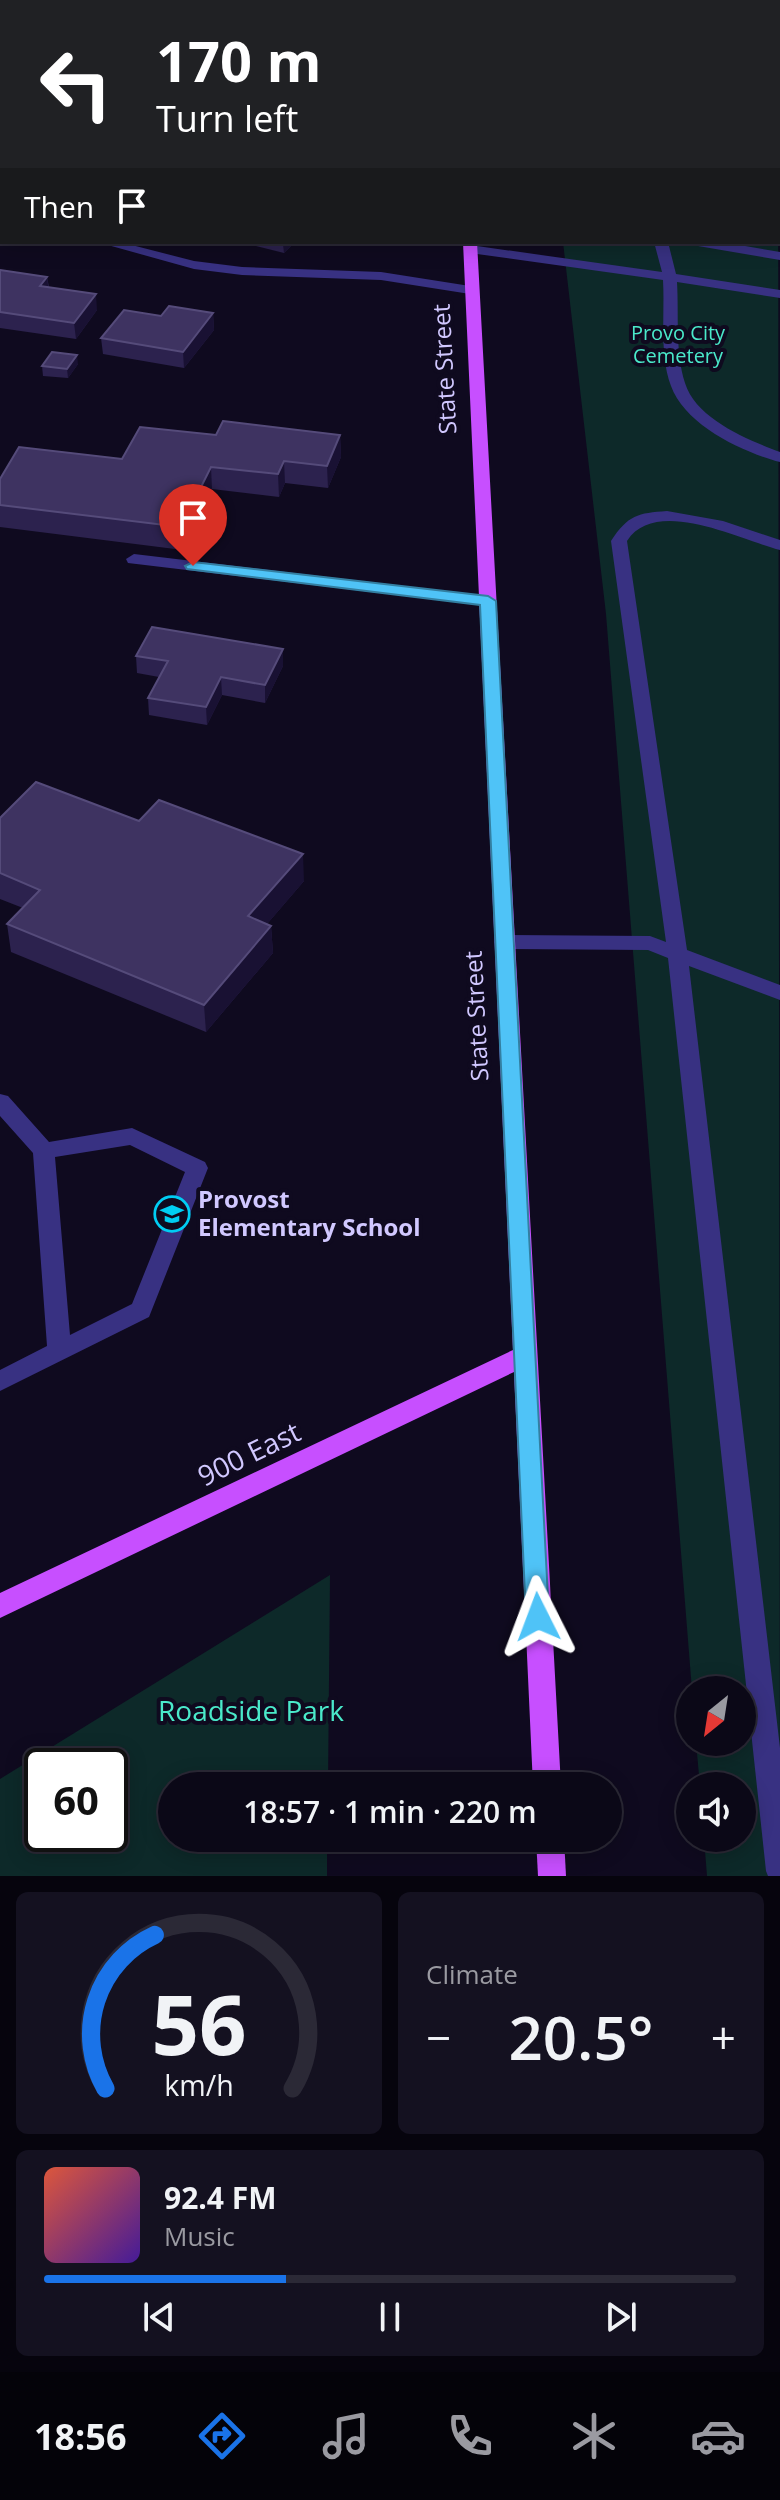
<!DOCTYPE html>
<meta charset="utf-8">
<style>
body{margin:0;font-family:"Open Sans",sans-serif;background:#141120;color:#f1f3f6;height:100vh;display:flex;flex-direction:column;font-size:30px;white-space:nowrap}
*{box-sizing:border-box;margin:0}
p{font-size:26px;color:#9a9aa1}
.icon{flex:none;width:44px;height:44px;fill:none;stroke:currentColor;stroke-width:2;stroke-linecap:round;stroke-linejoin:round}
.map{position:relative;height:1876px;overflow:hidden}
.panel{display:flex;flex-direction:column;gap:16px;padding:16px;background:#06040d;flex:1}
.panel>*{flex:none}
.top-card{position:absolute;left:0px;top:0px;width:780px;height:244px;box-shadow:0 4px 20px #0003,0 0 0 2px #2b2936;background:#202124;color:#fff;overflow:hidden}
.needle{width:52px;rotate:210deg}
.fabs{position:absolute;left:676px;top:1676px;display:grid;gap:16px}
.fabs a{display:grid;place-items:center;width:80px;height:80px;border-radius:50%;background:#0b0817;box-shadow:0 4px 20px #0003,0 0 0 2px #2b2936;font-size:40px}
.speed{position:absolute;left:24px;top:1748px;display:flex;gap:16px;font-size:40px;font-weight:700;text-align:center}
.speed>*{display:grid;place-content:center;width:104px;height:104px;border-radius:50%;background:#0b0817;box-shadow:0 4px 20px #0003,0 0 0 2px #2b2936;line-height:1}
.speed .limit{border:4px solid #111;border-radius:12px;background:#fff;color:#111}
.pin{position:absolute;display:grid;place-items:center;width:68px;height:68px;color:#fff;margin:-82px -34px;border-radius:50% 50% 50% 0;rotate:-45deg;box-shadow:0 0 8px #0007}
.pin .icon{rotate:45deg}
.me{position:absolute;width:88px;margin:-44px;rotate:357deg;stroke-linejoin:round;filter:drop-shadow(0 0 6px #0008)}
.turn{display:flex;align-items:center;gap:28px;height:168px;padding:0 24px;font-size:36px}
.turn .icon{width:104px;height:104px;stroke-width:2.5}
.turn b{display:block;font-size:56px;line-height:68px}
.then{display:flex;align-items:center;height:76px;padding:0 24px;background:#0003;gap:16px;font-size:30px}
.big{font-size:60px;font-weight:600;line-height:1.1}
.panel .tile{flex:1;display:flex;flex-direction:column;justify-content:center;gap:12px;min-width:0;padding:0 28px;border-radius:12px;background:#141120}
.panel .dial{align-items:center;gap:0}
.dial svg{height:208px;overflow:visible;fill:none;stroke:#2b2936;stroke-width:7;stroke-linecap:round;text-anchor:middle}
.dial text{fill:#f1f3f6;stroke:none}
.song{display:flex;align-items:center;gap:24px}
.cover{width:96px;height:96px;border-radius:12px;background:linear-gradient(135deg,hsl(10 70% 55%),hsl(260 70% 35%))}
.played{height:8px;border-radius:4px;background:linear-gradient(90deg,#1a73e8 35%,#2b2936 35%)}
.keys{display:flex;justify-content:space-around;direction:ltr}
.heat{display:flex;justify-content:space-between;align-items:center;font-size:44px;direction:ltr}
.panel .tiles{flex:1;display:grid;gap:16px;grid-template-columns:1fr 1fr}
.tile:last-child{grid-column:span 2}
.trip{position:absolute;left:158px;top:1772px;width:464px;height:80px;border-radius:40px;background:#0b0817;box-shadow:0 4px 20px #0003,0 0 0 2px #2b2936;font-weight:600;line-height:80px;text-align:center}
.dock{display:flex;height:128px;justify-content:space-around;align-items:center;background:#040309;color:#9a9aa1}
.dock .icon{width:56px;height:56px}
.dock .active{color:#1a73e8}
.dock b{font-size:36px;color:#f1f3f6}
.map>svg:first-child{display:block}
.green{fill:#0d2929;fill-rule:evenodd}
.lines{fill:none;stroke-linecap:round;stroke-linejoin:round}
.minor{fill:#383182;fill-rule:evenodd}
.major{fill:#c74fff;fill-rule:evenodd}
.wall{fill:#2c224e}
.shaded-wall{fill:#191133}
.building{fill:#3e3361;stroke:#554b7a;stroke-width:2}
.route{fill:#4fc3f7;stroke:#337fa1;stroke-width:2}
.labels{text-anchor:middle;stroke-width:8;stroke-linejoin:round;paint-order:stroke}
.far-park-label{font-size:20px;fill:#4ae9ca;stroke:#0f0a1f}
.street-label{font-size:24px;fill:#d1c8ff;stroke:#0f0a1f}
.poi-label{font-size:24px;font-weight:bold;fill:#d1c8ff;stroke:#0f0a1f;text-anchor:start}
.near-street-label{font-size:28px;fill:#d1c8ff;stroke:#0f0a1f}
.near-park-label{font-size:28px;fill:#4ae9ca;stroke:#0f0a1f}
</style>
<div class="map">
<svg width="780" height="1876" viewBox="0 0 780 1876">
<rect width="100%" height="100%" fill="#0f0a1f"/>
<!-- green -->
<g class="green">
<path d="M778,53L780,1876H707L704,1838H742V1786H700L696,1742H742V1690H692L606,614L563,242H778Z"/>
<path d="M330,1575L328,1786H172V1838H327V1876H0V1779ZM110,1766V1834H42V1766Z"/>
</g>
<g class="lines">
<!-- minor -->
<g class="minor">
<path d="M615,0H634L636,2H617Z"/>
<rect x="778" y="31" width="2" height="8"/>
<rect x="778" y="100" width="2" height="8"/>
<rect x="0" y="212" width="2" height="9"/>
<path d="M97,242H120L194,261L242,267L381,272L470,286L477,290L470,294L381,280L242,275L194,269Z"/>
<path d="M654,242H668L676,274L780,290V298L677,282C679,315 675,352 685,383C696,419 748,440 780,452V462C742,452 685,425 671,386C659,354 665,314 663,280L470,253L463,249L470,245L662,272Z"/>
<path d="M691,242H722L780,252V260L698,246Z"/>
<path d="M667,511L723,521L780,540V550C740,540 656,496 627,541L687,950L780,985V1000L689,966L780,1748V1876H768L766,1871L668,958L648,950L504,949L494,942L504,935L650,936L666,942L611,541C628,515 638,513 667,511Z"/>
<path d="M134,554L488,596L496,601L488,606L128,563L126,559Z"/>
<path d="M0,1094L8,1096L49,1142L132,1128L205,1162L208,1168L149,1317L0,1391V1370L47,1346L33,1153L0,1116ZM130,1145L185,1172L132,1304L70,1335L55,1157Z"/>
</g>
<!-- major -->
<g class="major">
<rect x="452" y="0" width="12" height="2"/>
<path d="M463,242H477L561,1786H533L514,1372L0,1618V1593L513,1350Z"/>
<path d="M536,1838H564L566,1876H538Z"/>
</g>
</g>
<!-- wall -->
<g class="wall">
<path d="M240,242H295L284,253Z"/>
<path d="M0,270L47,277L49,287L97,310L76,339L0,328Z"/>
<path d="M213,313L214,330L184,368L103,354L101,338L161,316Z"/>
<path d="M78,364L68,378L43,376L42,366Z"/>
<path d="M216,435H340L341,457L328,488L285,483L279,497L212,489L183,550L0,527V479L122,459Z"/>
<path d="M136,656L283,666L265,703L222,695L207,725L149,715L148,698L159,677L137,673Z"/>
<path d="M0,818L139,821L304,881L267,924L271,926L273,953L206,1032L11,952L7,924L23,908L0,899Z"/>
</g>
<!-- shaded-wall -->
<g class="shaded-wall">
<path d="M2,174V191L0,193V175Z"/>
<path d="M285,242H295L284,253L283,244Z"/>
<path d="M47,277L49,293L40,286Z"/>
<path d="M96,294L97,310L76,339L74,323Z"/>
<path d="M213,313L214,330L184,368L183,352Z"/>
<path d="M77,355L78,364L68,378L67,369Z"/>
<path d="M340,435L341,457L328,488L327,466Z"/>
<path d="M284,461L285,483L279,497L278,474Z"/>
<path d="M211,467L212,489L183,550L181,527Z"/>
<path d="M283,649V666L265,703V685Z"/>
<path d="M221,677L222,695L207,725L206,707Z"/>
<path d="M303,854L304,881L250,944L248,916Z"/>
<path d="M271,926L273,953L206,1032L204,1005Z"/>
</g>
<!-- building -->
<g class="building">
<path d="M12,0H106L103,2H21Z"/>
<path d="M2,141V174L0,175V142Z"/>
<path d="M0,270L47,277L40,286L96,294L74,323L0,312Z"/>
<path d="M169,306L213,313L183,352L101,338L124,310L161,316Z"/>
<path d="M52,352L77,355L67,369L42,366Z"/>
<path d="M223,421L340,435L327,466L284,461L278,474L211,467L181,527L0,505V479L19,447L122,459L140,427L216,435Z"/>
<path d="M152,627L283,649L265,685L221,677L206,707L148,698L168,661L136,656Z"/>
<path d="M36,782L139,821L159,800L303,854L248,916L271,926L204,1005L7,924L40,890L0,873V818Z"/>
</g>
<!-- route -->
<path class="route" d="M193,562L488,596L496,601L549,1617L546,1625L538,1628L529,1625L526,1617L480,605L187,569L185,566Z"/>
<!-- icons -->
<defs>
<symbol id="school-ring" viewBox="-11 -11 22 22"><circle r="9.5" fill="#0f0a1f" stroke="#00cdf3" stroke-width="1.5"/><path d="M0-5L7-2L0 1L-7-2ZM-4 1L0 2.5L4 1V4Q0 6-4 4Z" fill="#00cdf3"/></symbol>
</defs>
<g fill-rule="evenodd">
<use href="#school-ring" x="152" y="1194" width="40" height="40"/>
</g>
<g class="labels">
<!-- far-park labels -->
<g class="far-park-label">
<text x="678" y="340">Provo City<tspan x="678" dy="23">Cemetery</tspan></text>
</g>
<!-- street labels -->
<g class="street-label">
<text transform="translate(445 369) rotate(-93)" y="8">State Street</text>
<text transform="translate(477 1016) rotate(-93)" y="8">State Street</text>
</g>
<!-- poi labels -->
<g class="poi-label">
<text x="198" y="1208">Provost<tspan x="198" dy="28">Elementary School</tspan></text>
</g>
<!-- near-street labels -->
<g class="near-street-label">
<text transform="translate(249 1454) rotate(-26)" y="10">900 East</text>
</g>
<!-- near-park labels -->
<g class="near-park-label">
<text x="251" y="1721">Roadside Park</text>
</g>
</g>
</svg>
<div class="fabs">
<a><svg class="needle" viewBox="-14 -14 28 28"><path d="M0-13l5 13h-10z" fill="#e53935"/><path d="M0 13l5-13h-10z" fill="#9a9aa1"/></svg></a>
<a><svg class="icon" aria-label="sound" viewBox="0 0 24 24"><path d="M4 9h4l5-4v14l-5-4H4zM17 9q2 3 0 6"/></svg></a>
</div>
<div class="speed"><div class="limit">60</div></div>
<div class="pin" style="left:193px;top:566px;background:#d93025"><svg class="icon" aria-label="arrive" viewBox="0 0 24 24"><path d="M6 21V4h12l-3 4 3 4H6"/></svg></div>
<svg class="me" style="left:538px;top:1617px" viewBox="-20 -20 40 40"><path d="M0-17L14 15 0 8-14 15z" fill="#4fc3f7" stroke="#fff" stroke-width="4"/></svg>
<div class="trip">18:57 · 1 min · 220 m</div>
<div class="top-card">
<div class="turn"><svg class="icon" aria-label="left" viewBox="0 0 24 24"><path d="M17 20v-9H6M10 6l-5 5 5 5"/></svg><div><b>170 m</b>Turn left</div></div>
<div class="then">Then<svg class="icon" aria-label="arrive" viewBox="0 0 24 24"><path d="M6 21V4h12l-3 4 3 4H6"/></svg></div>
</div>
</div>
<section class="panel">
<div class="tiles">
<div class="tile dial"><svg viewBox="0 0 100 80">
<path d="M14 69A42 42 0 1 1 86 69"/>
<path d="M14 69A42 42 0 0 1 33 10" stroke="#1a73e8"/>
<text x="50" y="56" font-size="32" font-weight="700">56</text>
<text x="50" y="72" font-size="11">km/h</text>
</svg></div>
<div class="tile"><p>Climate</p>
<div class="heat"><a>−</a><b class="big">20.5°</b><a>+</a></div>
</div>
<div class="tile">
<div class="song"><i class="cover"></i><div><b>92.4 FM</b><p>Music</p></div></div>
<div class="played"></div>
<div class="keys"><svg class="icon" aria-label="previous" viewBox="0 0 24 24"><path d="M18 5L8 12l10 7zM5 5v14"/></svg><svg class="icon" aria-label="pause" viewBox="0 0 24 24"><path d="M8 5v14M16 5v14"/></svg><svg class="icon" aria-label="next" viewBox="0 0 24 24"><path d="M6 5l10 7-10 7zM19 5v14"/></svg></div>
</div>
</div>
</section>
<nav class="dock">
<b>18:56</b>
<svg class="icon active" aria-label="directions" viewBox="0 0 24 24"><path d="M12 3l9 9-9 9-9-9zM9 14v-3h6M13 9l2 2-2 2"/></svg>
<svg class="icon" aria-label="music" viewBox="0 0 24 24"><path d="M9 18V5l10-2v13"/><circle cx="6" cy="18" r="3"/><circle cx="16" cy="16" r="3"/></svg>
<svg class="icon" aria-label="phone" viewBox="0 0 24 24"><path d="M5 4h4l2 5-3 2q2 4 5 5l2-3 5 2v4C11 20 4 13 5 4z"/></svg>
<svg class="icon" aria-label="climate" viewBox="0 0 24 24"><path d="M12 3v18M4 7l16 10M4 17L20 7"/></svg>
<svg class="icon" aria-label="car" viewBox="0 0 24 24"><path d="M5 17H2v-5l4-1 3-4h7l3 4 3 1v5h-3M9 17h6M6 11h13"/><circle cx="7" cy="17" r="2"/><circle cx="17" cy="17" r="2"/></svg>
</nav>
